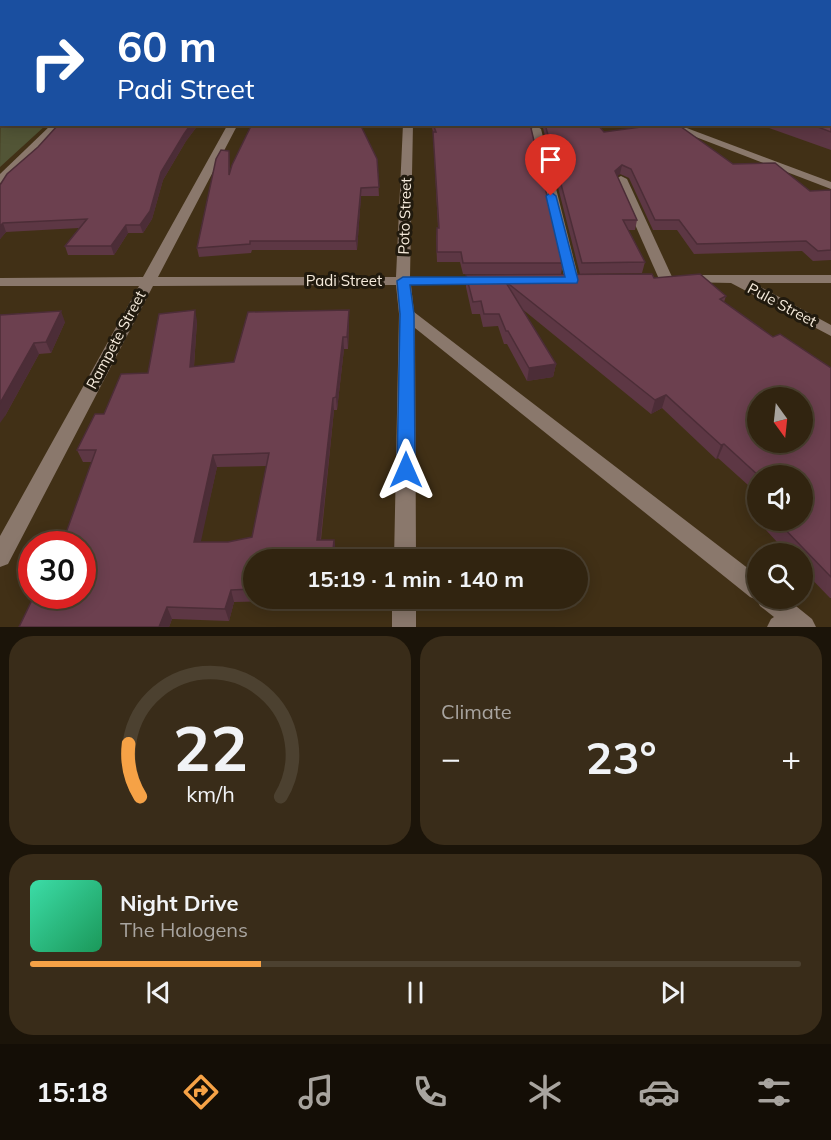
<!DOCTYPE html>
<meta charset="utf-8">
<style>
body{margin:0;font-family:Mulish,sans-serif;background:#392c19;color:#f1f3f6;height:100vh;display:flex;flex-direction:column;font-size:22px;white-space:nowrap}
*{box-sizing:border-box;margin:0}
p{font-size:20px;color:#a8a49f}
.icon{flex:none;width:33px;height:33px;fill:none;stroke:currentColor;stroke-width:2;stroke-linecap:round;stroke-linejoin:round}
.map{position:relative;height:627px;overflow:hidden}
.sheet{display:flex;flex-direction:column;gap:9px;padding:9px;background:#1b1409;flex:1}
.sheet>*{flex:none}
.top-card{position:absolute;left:0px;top:0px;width:831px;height:126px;box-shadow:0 3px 15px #0003,0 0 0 2px #4c4130;background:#1a4fa0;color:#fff;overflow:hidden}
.needle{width:39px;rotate:165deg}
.buttons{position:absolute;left:747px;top:387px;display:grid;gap:12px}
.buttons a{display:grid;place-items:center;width:66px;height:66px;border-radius:50%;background:#312410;box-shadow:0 3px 15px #0003,0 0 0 2px #4c4130;font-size:30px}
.speed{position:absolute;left:18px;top:531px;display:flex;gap:12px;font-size:30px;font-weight:700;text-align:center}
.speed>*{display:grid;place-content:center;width:78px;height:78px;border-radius:50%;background:#312410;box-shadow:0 3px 15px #0003,0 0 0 2px #4c4130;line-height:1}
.speed .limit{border:9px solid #d22;background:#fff;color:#111}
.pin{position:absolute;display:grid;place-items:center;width:51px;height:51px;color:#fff;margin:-62px -26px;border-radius:50% 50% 50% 0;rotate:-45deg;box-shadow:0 0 6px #0007}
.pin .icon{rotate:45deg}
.me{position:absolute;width:66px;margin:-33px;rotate:0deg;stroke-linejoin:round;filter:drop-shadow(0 0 4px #0008)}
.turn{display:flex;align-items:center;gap:21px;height:126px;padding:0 18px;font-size:27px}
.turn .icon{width:78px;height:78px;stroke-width:2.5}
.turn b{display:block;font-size:42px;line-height:51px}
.big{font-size:45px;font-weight:700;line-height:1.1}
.sheet .widget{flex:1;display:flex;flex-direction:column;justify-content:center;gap:9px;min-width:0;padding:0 21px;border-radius:24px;background:#392c19}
.sheet .dial{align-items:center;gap:0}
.dial svg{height:156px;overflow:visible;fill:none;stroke:#4c4130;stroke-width:7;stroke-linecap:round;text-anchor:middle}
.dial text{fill:#f1f3f6;stroke:none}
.song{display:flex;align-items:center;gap:18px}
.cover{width:72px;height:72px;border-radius:9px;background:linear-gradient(135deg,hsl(160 70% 55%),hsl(150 70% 35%))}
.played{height:6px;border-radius:3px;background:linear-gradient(90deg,#f6a246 30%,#4c4130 30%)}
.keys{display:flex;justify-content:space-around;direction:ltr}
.heat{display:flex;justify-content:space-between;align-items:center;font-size:33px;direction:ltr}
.sheet .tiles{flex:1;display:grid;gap:9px;grid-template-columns:1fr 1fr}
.widget:last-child{grid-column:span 2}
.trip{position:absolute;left:243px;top:549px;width:345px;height:60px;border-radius:30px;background:#312410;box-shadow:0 3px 15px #0003,0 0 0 2px #4c4130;font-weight:700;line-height:60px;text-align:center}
.tab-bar{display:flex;height:96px;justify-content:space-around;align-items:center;background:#140e06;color:#a8a49f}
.tab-bar .icon{width:42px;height:42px}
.tab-bar .current{color:#f6a246}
.tab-bar b{font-size:27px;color:#f1f3f6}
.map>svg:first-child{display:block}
.green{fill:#525536}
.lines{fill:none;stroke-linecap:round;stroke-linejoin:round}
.minor{fill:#8a786c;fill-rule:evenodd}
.rail{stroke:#9f917d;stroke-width:2}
.wall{fill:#5d3744;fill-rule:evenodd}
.shaded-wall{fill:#4c2d37}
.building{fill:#6c404f;stroke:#4c2d37;stroke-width:1.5;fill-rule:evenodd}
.route{fill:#1a73e8;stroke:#114b97;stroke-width:1.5}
.labels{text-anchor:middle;stroke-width:6;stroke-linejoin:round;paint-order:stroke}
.street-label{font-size:15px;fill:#f6ebdc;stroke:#211a0e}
</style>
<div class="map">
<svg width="831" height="627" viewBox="0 0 831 627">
<rect width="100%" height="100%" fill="#413016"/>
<!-- green -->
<path class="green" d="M1,81L2,124L46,125L0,167Z"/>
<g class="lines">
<!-- minor -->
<g class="minor">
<path d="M0,72H2L0,77Z"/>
<path d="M52,124H62L4,182L0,183V174Z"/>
<path d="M228,124H238L158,277H396L403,124H413L410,277H486L493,281L486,285H411L414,312L758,576V598H786L812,619L816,627H767L771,619L774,617L760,606L757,600L750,597L415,328L416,560H394L399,314L396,285L153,286L8,564L0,567V536L139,286H0V278L143,277Z"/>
<path d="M662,124H676L831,182V189Z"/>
<path d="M536,126L541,129L579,280L572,284L565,280L531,129Z"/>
<path d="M621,176L627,179L673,279L671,282L666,283L659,279L615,179Z"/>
<path d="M687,275H831V283H753L831,325V336L731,283L682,282L680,279L682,276Z"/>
<rect x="392" y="598" width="24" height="29"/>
</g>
<!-- rail -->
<path class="rail" d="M681,0L687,2"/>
</g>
<!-- wall -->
<g class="wall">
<path d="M831,0V150L758,124H830Z"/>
<path d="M63,124H216L198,125L186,141L163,180L152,219L143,233H128L114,255H68L65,246L79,228L6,232L0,239V185Z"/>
<path d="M252,124H363V127H361L377,159L379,196H361L357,250H252L251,253L199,257L197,248L229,151L230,170Z"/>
<path d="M431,124H536L531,128L563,263L561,274H463L460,262H437L436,238L437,228H438L433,132Z"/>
<path d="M538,124H597L604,132L733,164L810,191H831V260L813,261L802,251L694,254L677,230H653L629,178L620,174L617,176L637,220L635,230H628L645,262L642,273L580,274L543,128Z"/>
<path d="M466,275L654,278L726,296L724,302L773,337L831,368V598H830L802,569V554H788L766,530L770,520H802V476H758V494L718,458L716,459L662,408L651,414L521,308L556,364L553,377L527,381L507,344H504L498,326L483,327L480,314H472L466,287Z"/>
<path d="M0,315L65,322L51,353L39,354L5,416Z"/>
<path d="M197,321L194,367L234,362L349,322L348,349H344L337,410H334L321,540H334L336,552L335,560H254V598H332L331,600L234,602L229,621L172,619L169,627H19L82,596L92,462H83L77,450L104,414L148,373ZM267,466L252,537L228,542H200L217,467Z"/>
</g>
<!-- shaded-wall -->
<g class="shaded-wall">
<path d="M191,124L198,125L186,141L163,180L152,219L143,233L140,225L161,172L184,134Z"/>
<path d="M622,165L620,174L613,180L615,171Z"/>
<path d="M361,188V196L357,250L356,241Z"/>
<path d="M3,223L6,232L0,239V226Z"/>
<path d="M126,225L128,233L114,255L111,246Z"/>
<path d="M195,310L197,321L193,379L190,367Z"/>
<path d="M349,310V322L348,349L347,337Z"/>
<path d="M61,311L65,322L51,353L46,342Z"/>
<path d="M343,337L344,349L337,410L336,397Z"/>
<path d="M34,343L39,354L5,416L0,423V403Z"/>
<path d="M556,364L553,377L527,381L529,368Z"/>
<path d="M666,395L662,408L651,414L655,400Z"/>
<path d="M333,398L334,410L319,553L317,540Z"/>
<path d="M724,444L718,458L716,459L721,445Z"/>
<path d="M213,455L217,467L198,555L194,542Z"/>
<path d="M334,540L336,552L335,560H332Z"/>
<path d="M231,590L234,602L229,621L225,609Z"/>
<path d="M167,607L172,619L169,627H159Z"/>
</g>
<!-- building -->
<g class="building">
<path d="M0,0H229V2H2V40H0Z"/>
<path d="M381,0H663L669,2H385Z"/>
<path d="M826,0H831V132L810,124H830V2H819Z"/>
<path d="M63,124H191L184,134L161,172L150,211L140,225H126L111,246H65L87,219L3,223L0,226V185L7,174L38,147L58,125Z"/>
<path d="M252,124H360L377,159L379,187L361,188L356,241H250V244L197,248L216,159L221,150L229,151V175L232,165Z"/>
<path d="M433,124H530L563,263H463L461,252H437V228H439L433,132H436Z"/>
<path d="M545,124H597L604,132L663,124H677L733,164L775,163L810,191L830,190L831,191V250L818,251L806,241L697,244L679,220H655L631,169L622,165L615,171L637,220H623L645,262L582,263Z"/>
<path d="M652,274L654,278L700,274L726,296L720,299L773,337L780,334L831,368V577L776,520H802V476H759L724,444L721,445L666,395L655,400L505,281L556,364L529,368L508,331H506L499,314H484L481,301L473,302L466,275ZM758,398H802V442H758Z"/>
<path d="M195,310L190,367L234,362L248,312L349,310L347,337H343L336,397L333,398L317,540H334L332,560H254V589L231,590L225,609L167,607L159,627H19L34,596H82V544H62L96,450H77L95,414H104L121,374L148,373L159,314ZM269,453L252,537L228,542H194L213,455Z"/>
<path d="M61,311L46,342L34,343L0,403V315Z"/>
</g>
<!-- route -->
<path class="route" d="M551,192L556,196L578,280L577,283L410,285L414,314L415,470L412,475L406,477L399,475L397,470L400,314L397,281L403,277H565L546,196Z"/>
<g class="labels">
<!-- street labels -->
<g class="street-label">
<text transform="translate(405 216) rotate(-88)" y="5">Poto Street</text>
<text x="344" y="286">Padi Street</text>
<text transform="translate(782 305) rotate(28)" y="5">Pule Street</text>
<text transform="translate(116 340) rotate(-62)" y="5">Rampete Street</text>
</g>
</g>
</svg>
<div class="buttons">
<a><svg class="needle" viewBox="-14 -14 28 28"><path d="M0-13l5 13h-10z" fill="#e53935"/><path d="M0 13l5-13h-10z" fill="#a8a49f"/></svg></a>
<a><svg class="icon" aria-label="sound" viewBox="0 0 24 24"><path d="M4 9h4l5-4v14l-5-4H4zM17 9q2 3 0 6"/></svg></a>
<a><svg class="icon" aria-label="search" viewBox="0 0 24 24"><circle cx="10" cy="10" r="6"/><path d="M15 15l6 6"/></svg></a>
</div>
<div class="speed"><div class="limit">30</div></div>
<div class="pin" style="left:551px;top:196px;background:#d93025"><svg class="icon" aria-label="arrive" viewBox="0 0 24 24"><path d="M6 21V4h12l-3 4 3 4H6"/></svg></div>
<svg class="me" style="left:406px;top:470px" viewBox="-20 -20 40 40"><path d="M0-17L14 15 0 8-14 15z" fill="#1a73e8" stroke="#fff" stroke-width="4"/></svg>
<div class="trip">15:19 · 1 min · 140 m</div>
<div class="top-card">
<div class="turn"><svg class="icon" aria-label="right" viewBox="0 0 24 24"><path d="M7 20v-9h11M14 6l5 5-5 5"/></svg><div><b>60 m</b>Padi Street</div></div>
</div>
</div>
<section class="sheet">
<div class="tiles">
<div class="widget dial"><svg viewBox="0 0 100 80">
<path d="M14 69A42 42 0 1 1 86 69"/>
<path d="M14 69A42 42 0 0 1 8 42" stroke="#f6a246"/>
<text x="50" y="56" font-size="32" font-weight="700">22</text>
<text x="50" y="72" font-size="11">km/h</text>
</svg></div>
<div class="widget"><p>Climate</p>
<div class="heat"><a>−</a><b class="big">23°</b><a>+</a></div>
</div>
<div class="widget">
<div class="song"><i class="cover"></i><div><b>Night Drive</b><p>The Halogens</p></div></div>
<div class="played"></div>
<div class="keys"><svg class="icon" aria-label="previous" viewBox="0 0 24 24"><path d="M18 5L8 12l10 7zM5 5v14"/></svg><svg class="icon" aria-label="pause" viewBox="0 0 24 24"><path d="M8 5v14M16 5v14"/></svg><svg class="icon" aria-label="next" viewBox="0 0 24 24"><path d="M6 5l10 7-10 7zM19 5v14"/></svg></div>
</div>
</div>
</section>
<nav class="tab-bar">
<b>15:18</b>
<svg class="icon current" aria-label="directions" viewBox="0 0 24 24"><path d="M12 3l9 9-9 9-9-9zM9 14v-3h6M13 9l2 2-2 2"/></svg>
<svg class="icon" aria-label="music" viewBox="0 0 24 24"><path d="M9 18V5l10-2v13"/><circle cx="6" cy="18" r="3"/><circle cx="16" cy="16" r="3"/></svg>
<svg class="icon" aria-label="phone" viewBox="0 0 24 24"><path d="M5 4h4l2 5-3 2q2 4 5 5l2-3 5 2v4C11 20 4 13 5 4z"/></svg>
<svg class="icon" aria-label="climate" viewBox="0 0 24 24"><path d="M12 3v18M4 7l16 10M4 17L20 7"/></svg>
<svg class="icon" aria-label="car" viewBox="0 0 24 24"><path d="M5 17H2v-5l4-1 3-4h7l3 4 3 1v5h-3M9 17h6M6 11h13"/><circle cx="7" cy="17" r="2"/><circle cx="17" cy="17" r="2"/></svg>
<svg class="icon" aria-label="filters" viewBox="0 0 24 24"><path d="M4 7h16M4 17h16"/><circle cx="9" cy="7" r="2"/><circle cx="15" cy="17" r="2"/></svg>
</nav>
